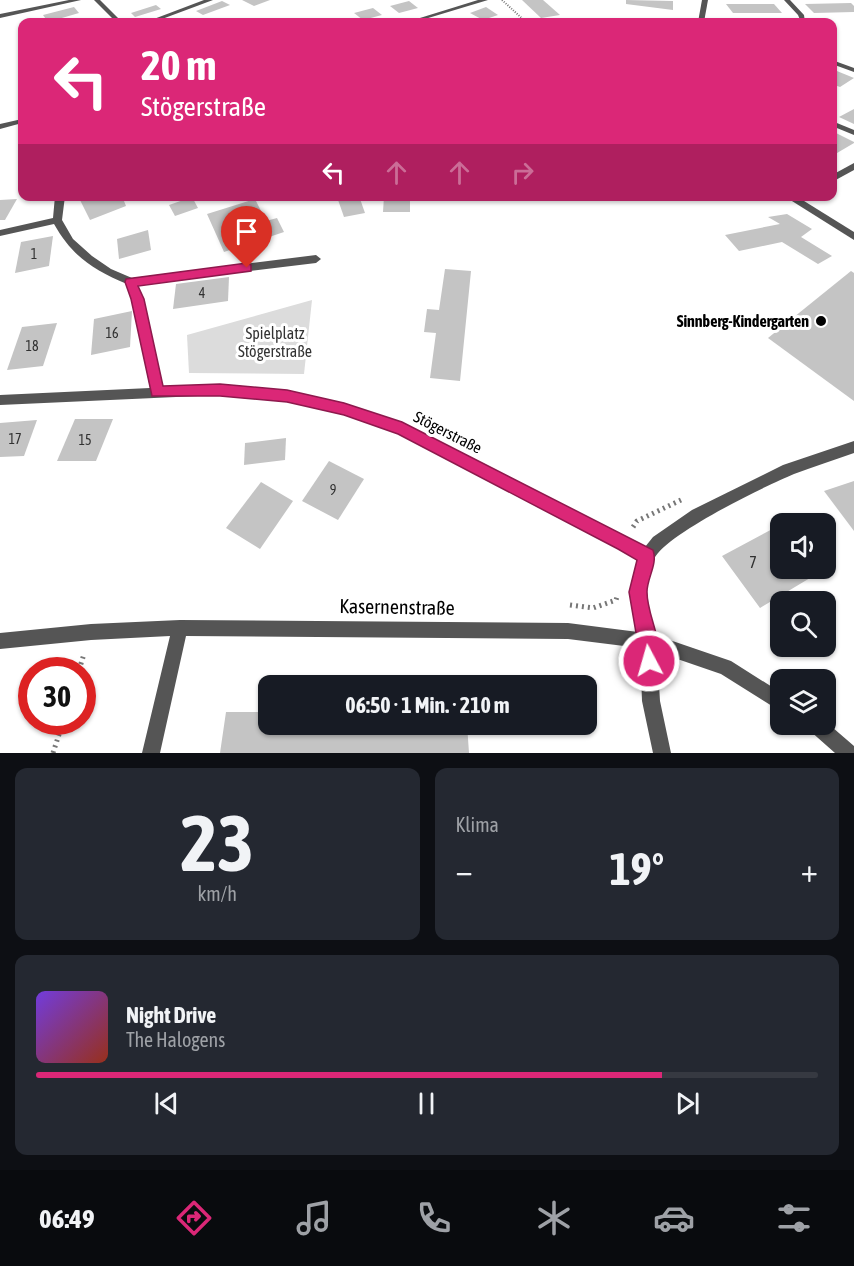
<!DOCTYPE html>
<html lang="de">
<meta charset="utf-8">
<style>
body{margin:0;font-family:"Asap Condensed",sans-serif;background:#242831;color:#f1f3f6;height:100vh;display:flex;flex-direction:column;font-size:22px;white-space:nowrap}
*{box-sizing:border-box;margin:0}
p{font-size:20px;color:#9ea1a6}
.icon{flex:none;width:33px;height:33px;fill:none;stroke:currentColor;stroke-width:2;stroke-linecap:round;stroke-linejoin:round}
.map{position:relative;height:753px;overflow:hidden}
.sheet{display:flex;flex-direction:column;gap:15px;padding:15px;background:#0d0f14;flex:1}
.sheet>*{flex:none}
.hud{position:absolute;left:18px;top:18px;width:819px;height:183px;border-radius:12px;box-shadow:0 2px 4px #0004;background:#db2777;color:#fff;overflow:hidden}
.tools{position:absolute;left:770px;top:513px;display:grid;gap:12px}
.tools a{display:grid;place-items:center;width:66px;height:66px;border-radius:12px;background:#171b24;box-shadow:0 2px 4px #0004;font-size:30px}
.speed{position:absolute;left:18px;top:657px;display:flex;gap:12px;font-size:30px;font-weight:700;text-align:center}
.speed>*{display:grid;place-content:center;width:78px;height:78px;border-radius:50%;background:#171b24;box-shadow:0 2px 4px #0004;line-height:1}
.speed .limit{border:9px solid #d22;background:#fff;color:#111}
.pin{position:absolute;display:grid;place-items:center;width:51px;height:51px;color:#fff;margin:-62px -26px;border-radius:50% 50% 50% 0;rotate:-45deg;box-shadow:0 0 6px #0007}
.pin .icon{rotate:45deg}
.me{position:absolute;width:66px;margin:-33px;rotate:354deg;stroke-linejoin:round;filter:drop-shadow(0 0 4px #0008)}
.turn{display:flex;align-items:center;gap:21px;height:126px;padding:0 24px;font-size:27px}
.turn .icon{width:78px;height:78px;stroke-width:2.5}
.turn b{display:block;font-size:42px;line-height:51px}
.lanes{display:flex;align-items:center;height:57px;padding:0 24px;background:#0003;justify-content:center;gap:30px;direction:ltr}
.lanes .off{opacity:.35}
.big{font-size:45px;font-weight:700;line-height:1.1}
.sheet .widget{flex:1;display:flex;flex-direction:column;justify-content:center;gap:9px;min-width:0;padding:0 21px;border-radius:12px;background:#242831}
.sheet .dial{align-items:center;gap:0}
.dial b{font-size:78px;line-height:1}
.song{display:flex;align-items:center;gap:18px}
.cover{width:72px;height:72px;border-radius:9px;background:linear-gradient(135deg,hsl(260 70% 55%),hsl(10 70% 35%))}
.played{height:6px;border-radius:3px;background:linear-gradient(90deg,#db2777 80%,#363941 80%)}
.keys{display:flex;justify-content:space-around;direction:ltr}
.heat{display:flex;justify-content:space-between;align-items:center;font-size:33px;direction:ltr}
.sheet .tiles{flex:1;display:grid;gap:15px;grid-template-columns:1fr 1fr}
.widget:last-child{grid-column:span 2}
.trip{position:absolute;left:258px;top:675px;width:339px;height:60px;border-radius:12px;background:#171b24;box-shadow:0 2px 4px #0004;font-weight:700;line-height:60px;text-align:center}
.tab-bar{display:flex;height:96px;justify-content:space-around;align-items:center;background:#090b0e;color:#9ea1a6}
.tab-bar .icon{width:42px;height:42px}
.tab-bar .active{color:#db2777}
.tab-bar b{font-size:27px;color:#f1f3f6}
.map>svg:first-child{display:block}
.green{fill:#dcdcdc}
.building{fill:#c4c4c4}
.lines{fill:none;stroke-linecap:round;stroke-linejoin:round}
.path-far1{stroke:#777;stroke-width:2;stroke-dasharray:1 1.5;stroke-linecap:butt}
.path{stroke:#777;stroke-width:5;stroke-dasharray:2 4;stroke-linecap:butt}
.lane{fill:#555;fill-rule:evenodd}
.street{fill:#555;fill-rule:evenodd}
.route{fill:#db2777;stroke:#8e194d;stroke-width:1.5}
.poi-dot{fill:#000;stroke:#fff;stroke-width:2}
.labels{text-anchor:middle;stroke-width:6;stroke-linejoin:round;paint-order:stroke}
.number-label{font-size:14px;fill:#313131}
.poi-label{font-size:16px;font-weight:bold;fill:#000;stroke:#fff;text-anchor:end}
.park-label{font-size:16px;fill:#333;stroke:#fff}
.street-label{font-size:16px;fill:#000;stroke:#fff}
.near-number-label{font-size:16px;fill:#313131}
.near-street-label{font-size:20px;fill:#000;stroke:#fff}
</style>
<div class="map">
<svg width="854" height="753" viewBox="0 0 854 753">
<rect width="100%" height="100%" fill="#fff"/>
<!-- green -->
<path class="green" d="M312,300L304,374L189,373L187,335Z"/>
<!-- building -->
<g class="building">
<path d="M242,0H270L254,6Z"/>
<path d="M522,0H543L560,15L541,18Z"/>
<path d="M626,0L673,1V10L626,4Z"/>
<path d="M222,1L230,5L203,15L196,11Z"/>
<path d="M409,1L418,8L399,13L390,6Z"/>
<path d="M851,3L854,6V12L814,13L805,4Z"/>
<path d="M726,4H774L782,13H733Z"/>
<path d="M156,5L161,9L135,17L131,13Z"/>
<path d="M74,7L79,13L48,22L43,15Z"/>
<path d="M486,7L498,15L483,20L470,13Z"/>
<path d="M373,8L382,15L363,20L354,13Z"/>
<path d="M832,69L854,78L840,87L832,84Z"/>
<path d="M854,109V124L839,117Z"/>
<path d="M832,131L854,142V143L832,156Z"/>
<path d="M81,196H122L126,206L90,220L79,198Z"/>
<path d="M359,196L365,213L344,217L337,197Z"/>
<path d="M384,196H410V212H383Z"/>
<path d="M192,197L198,208L175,216L169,205Z"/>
<path d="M17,199L5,220H0V200Z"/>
<path d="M255,199L266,221L277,218L284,232L224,252L207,214Z"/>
<path d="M787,214L812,229L801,237L832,256L818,264L782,242L739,251L725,235L780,224L768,217Z"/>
<path d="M148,230L151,250L119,259L117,239Z"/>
<path d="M53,236L49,266L15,273L21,242Z"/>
<path d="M445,269L471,271L460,381L430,378L436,333L424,332L427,309L439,310Z"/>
<path d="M851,271L854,273V401L768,338Z"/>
<path d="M229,277L228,301L173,309L176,284Z"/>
<path d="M132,311L130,347L91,355L94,319Z"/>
<path d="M57,323L43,366L7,370L22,327Z"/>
<path d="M75,419H113L96,461H57Z"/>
<path d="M37,420L24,456L0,457V423Z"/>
<path d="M286,438L285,460L244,465L245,443Z"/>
<path d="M329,461L364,479L338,520L302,501Z"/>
<path d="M854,481V531L824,491Z"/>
<path d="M261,482L293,501L260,549L226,528Z"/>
<path d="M780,525V568H817L820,572L760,608L722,556Z"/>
<path d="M226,712H268V724H467L469,753H220Z"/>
</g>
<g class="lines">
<!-- path-far1 -->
<path class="path-far1" d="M502,0L526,22"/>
<!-- path -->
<g class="path">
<path d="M633,527L637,521L681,500"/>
<path d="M570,605L593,608L616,600L617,597"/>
<path d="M79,670L84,654"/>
<path d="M53,753L63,722"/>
</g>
<!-- lane -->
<g class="lane">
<path d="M784,0H790L804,15L805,22H801L798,15Z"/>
<path d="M832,60L854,68V72L832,64Z"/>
<path d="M832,121L854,130V135L832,126Z"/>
</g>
<!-- street -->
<g class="street">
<path d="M69,0H81L0,18V14Z"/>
<path d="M94,0H100L122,22H116Z"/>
<path d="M204,0H213L154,22H146Z"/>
<path d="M478,0H488L415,22H407Z"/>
<path d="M702,0H708L704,22H698Z"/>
<path d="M22,119V123L0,129V124Z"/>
<path d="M854,163V170L832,182V175Z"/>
<path d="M55,196H65L62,220L73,239L92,256L111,269L132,278L316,255L321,259L316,263L137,285L142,299L162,387L220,385L287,391L344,403L407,425L645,547L653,537L692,510L783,465L854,441V453C834,460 813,467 794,474C765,486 666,534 654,559C641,584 649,610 655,635L731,661L780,692V711L721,674L657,652L660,701L671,753H653L642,701L640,648L568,639L186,636L160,753H142L170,636L91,640L0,649V633L91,624L180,620L568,623L638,632L630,592L639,560L398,433L344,415L287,401L220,395L0,405V395L150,388L132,299L127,284C93,270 72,256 54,224L0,236V230L53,218Z"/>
<path d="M784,196H796L854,232V240Z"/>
<path d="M825,721L854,746V753H835L809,730L807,724H825Z"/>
</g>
</g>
<!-- route -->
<path class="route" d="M247,263L251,265V271L138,286L144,299L163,386L220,384L287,390L344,403L402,422L653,550C658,564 647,578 647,592C647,617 666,644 656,668L649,671L642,668L629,592L637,560L618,549L398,434L344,415L287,402L220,396H152L131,299L125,282L126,279Z"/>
<!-- markers -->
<circle class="poi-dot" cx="821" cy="321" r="6"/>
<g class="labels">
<!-- number labels -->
<g class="number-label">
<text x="34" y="259">1</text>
<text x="202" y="298">4</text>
<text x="112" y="338">16</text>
<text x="32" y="351">18</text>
<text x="15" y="444">17</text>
<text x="85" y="445">15</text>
<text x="333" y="495">9</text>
</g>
<!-- poi labels -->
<g class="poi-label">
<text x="809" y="327">Sinnberg-Kindergarten</text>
</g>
<!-- park labels -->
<g class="park-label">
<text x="275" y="339">Spielplatz<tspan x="275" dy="18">Stögerstraße</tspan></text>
</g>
<!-- street labels -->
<g class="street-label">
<text transform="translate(448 432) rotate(27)" y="6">Stögerstraße</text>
</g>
<!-- near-number labels -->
<g class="near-number-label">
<text x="753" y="568">7</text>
</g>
<!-- near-street labels -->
<g class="near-street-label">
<text transform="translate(397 607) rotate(1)" y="7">Kasernenstraße</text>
</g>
</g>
</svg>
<div class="tools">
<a><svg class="icon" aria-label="sound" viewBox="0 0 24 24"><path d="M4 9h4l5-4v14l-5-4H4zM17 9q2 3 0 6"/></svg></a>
<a><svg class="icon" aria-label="search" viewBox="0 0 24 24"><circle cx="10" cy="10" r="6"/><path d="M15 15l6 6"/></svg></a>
<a><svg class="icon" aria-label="layers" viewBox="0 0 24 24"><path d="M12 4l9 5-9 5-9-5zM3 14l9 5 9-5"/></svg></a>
</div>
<div class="speed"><div class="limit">30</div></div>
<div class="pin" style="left:247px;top:268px;background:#d93025"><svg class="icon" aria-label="arrive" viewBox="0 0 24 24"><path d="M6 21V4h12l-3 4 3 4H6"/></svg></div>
<svg class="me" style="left:649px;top:661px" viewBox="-20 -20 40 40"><circle r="17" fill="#db2777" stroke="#fff" stroke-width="3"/><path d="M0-11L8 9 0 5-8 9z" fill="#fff"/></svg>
<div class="trip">06:50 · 1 Min. · 210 m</div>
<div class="hud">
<div class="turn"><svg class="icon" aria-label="left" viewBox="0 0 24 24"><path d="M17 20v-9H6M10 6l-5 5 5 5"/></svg><div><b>20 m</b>Stögerstraße</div></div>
<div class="lanes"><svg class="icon" aria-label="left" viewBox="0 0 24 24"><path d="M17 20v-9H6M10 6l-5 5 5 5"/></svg><svg class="icon off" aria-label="ahead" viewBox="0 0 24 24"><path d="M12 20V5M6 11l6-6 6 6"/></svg><svg class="icon off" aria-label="ahead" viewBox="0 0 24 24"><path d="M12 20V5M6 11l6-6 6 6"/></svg><svg class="icon off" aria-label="right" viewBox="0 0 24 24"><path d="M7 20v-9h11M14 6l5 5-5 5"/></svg></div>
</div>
</div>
<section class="sheet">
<div class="tiles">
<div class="widget dial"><b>23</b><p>km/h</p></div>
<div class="widget"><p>Klima</p>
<div class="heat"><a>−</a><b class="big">19°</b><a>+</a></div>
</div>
<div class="widget">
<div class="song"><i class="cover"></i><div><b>Night Drive</b><p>The Halogens</p></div></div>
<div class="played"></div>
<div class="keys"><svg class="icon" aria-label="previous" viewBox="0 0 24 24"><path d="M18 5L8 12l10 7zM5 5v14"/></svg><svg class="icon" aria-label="pause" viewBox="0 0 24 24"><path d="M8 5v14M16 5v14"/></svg><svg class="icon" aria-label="next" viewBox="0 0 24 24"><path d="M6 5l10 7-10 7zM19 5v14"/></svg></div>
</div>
</div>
</section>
<nav class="tab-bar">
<b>06:49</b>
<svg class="icon active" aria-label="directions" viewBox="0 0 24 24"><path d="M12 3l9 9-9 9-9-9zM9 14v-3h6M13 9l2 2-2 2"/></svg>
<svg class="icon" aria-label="music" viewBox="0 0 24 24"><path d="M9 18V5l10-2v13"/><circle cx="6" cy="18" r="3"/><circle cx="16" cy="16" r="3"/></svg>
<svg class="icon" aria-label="phone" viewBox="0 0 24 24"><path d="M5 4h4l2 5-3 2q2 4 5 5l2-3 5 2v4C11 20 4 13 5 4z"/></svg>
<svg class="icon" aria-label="climate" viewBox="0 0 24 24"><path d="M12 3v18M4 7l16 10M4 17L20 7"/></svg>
<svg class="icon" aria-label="car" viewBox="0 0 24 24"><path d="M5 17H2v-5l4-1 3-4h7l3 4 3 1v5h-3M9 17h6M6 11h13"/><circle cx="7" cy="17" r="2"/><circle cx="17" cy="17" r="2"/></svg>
<svg class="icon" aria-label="filters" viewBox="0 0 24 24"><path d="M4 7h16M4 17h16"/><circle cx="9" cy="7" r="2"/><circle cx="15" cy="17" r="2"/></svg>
</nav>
